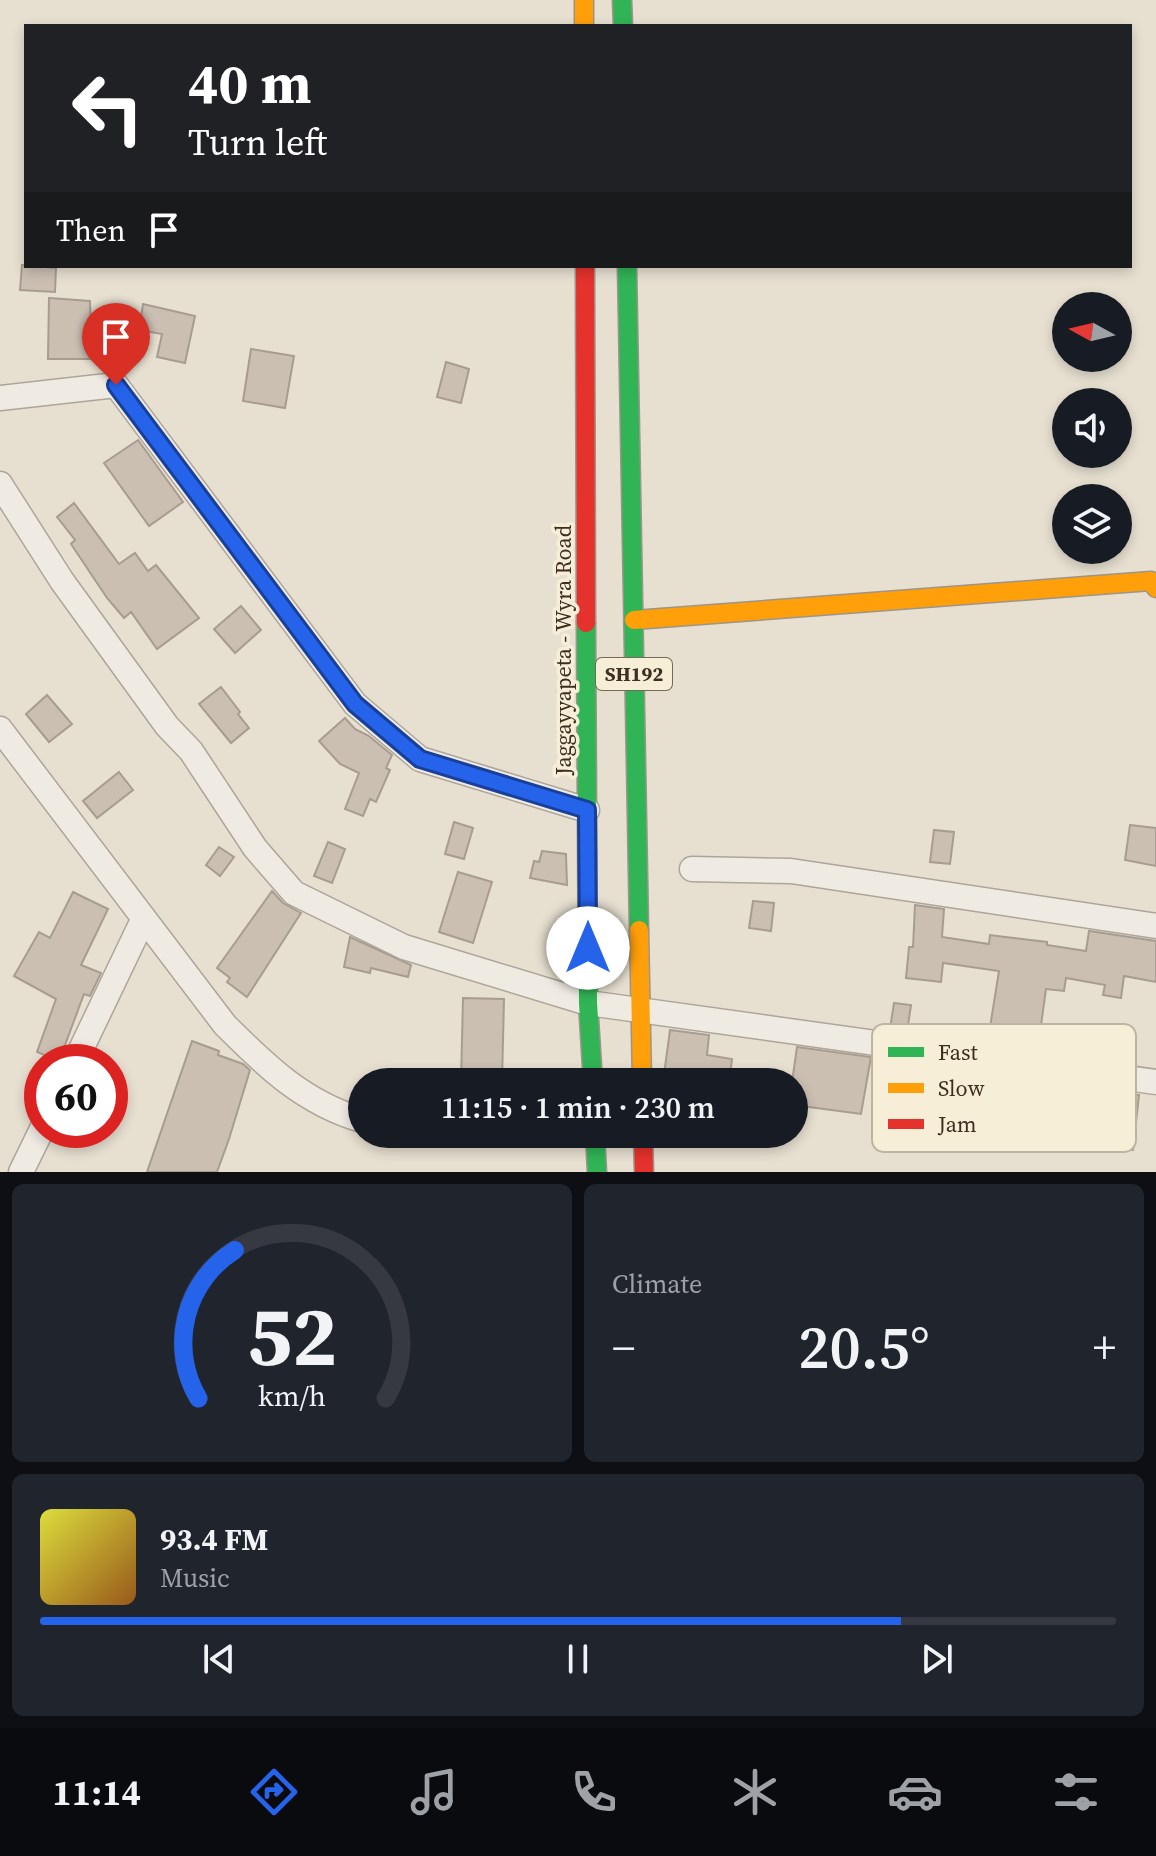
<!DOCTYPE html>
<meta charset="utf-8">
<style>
body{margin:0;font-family:"Source Serif 4",serif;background:#20242c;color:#f1f3f6;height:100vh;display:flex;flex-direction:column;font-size:30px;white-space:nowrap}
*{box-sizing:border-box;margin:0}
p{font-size:26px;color:#9ea1a6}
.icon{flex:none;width:44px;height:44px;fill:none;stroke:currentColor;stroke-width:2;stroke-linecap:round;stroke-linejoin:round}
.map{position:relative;height:1172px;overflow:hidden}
.side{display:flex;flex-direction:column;gap:12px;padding:12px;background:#0d0f14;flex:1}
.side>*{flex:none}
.guide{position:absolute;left:24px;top:24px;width:1108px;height:244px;border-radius:0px;box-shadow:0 4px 12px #0003;background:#202124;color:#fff;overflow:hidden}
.needle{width:52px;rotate:278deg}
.tools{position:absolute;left:1052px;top:292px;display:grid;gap:16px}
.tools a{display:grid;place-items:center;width:80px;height:80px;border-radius:50%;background:#171b24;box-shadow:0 4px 12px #0003;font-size:40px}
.speed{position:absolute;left:24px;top:1044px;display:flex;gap:16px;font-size:40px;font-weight:700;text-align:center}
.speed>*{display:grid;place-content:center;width:104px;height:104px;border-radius:50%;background:#171b24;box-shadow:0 4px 12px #0003;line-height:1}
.speed .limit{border:12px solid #d22;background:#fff;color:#111}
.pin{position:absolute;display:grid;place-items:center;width:68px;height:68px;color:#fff;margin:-82px -34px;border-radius:50% 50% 50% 0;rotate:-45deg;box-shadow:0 0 8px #0007}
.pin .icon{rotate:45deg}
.me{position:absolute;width:88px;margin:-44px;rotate:0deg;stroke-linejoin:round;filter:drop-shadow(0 0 6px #0008)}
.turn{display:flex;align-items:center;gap:28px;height:168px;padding:0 32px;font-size:36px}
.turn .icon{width:104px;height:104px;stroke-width:2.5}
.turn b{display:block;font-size:56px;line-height:68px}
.then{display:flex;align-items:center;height:76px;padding:0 32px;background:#0003;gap:16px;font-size:30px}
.big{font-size:60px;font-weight:600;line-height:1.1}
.side .tile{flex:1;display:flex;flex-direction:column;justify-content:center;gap:12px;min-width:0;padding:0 28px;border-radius:12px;background:#20242c}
.side .dial{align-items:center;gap:0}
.dial svg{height:208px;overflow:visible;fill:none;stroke:#363941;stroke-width:7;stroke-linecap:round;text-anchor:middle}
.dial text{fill:#f1f3f6;stroke:none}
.song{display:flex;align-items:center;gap:24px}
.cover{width:96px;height:96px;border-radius:12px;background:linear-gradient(135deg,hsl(60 70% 55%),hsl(30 70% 35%))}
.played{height:8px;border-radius:4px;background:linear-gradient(90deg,#2563eb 80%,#363941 80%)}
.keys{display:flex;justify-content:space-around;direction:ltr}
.heat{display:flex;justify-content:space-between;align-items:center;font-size:44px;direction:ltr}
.side .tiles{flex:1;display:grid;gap:12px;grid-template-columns:1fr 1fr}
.tile:last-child{grid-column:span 2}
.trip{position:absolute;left:348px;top:1068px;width:460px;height:80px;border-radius:40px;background:#171b24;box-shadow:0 4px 12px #0003;font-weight:600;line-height:80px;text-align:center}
.menu{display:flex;height:128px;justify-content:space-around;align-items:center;background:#090b0e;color:#9ea1a6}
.menu .icon{width:56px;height:56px}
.menu .active{color:#2563eb}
.menu b{font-size:36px;color:#f1f3f6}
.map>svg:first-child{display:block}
.building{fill:#cbbfb2;stroke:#a89c90;stroke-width:2}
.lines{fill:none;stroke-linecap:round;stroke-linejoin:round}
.street-casing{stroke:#ada599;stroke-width:27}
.fast-casing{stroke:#9c958a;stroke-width:21}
.slow-casing{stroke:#9c958a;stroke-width:21}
.jam-casing{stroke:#9c958a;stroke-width:21}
.street{stroke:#efebe3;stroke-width:24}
.fast{stroke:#30b455;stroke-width:18}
.slow{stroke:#ff9f0a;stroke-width:18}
.jam{stroke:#e5322d;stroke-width:18}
.route-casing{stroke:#184099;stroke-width:20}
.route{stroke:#2563eb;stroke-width:14}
.labels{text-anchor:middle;stroke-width:7;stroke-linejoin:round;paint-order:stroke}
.shield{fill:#f7eed8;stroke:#756857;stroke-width:2}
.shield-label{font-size:20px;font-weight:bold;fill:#3d2e20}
.street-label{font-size:22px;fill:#3d2e20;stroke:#f7eed8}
.key{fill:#f7eed8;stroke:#bfb4a1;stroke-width:2}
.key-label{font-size:22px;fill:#3d2e20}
</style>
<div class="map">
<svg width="1156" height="1172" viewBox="0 0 1156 1172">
<rect width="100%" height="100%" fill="#e7e0d1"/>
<!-- building -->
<g class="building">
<path d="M22,265L56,268L55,292L20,290Z"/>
<path d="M49,298L90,301L92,359H48Z"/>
<path d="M143,304L195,316L185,363L157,357L162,334L139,330Z"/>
<path d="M251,349L294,356L285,408L243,401Z"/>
<path d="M446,362L469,369L461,403L437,397Z"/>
<path d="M138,440L183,502L149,526L104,463Z"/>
<path d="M74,503L119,564L135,553L148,571L156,565L199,618L157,649L131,612L124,618L107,598L71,544L75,540L57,517Z"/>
<path d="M241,606L261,630L235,653L214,629Z"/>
<path d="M221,687L240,712L238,714L249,728L231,743L199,704Z"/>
<path d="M47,695L72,724L49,742L26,714Z"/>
<path d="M345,718L355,729L369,736L392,755L386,768L390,770L376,802L370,799L363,816L345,809L359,773L340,764L319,741Z"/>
<path d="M119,772L133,790L97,818L83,801Z"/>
<path d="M454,822L473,828L464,859L445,854Z"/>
<path d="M1130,825L1156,828V866L1125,860Z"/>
<path d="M934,830L954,832L950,864L930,862Z"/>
<path d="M328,842L345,849L332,883L314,876Z"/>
<path d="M219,847L234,857L220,876L206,865Z"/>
<path d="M542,851L566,854L567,885L530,878L534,861L539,862Z"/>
<path d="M458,872L492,882L473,943L439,932Z"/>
<path d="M272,891L283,903L301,913L247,997L227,982L230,978L217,968Z"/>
<path d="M73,892L108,909L81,965L101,973L90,996L84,994L59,1061L37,1052L56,999L14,976L39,932L50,938Z"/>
<path d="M753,901L774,903L771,931L749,928Z"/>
<path d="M915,905L944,909L942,937L989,944L990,935L1047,942V945L1086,951L1089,931L1156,941V982L1124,976L1121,998L1103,995L1105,985L1066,978L1064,991L1046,989L1039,1040L1010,1036L1009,1043L988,1040L999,971L943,963L941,982L906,978L909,947H913Z"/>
<path d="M350,937L411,965L408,977L371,968L370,973L344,967Z"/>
<path d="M463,998L504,999L502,1082H461Z"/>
<path d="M894,1003L911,1005L907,1032L890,1029Z"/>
<path d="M670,1030L709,1035L707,1055L732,1059L729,1082H663Z"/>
<path d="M192,1041L219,1051L218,1055L243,1064L250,1070L229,1139L217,1172H147Z"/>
<path d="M797,1047L871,1057L861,1114L794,1105L792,1082Z"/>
<path d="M1103,1090L1139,1095L1133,1150L1068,1142L1073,1113L1099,1117Z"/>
</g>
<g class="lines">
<defs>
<g id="street">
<path d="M0,398L116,385L355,704L420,759L587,810"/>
<path d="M0,484L62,581L167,726L191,751L255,848L294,893L404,947L588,1003L1156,1082"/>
<path d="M0,729L225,1025C267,1067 304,1103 362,1120"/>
<path d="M692,869L791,871L1156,926"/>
<path d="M75,1062L143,920"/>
<path d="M21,1172L42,1129"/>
</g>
<g id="fast">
<path d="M622,0L623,26"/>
<path d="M627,266L639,930"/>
<path d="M586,623L588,1003L593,1082"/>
<path d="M595,1134L597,1172"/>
</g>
<g id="slow">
<path d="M584,0V26"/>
<path d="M634,620L1151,581L1156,588"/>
<path d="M639,930L642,1082"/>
</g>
<g id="jam">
<path d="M585,266L586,623"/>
<path d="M643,1134L644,1172"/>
</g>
</defs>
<!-- street casing -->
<use href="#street" class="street-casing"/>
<!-- fast casing -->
<use href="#fast" class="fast-casing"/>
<!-- slow casing -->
<use href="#slow" class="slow-casing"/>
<!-- jam casing -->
<use href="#jam" class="jam-casing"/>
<!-- street -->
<use href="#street" class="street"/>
<!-- fast -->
<use href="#fast" class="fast"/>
<!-- slow -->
<use href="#slow" class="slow"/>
<!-- jam -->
<use href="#jam" class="jam"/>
</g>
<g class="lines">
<defs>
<path id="route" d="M116,385L355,704L420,759L587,810L588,948"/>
</defs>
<!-- route casing -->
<use href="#route" class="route-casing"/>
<!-- route -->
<use href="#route" class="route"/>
</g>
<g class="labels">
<!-- shield labels -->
<rect class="shield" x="596" y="658" width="76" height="32" rx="6"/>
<g class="shield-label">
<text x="634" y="681">SH192</text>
</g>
<!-- street labels -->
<g class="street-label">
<text transform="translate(563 650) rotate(-90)" y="8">Jaggayyapeta - Wyra Road</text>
</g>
</g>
<!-- legend -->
<rect x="872" y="1024" width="264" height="128" rx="12" class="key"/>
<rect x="888" y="1047" width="36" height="10" fill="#30b455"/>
<rect x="888" y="1083" width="36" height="10" fill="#ff9f0a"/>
<rect x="888" y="1119" width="36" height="10" fill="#e5322d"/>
<g class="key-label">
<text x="938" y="1060">Fast</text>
<text x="938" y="1096">Slow</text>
<text x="938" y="1132">Jam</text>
</g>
</svg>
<div class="tools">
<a><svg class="needle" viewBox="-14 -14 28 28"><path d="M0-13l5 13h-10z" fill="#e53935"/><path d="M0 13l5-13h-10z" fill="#9ea1a6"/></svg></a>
<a><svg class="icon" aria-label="sound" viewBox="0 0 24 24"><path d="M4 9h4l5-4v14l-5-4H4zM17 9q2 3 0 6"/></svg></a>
<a><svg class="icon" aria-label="layers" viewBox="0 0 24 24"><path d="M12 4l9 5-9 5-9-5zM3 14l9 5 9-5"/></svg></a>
</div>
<div class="speed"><div class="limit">60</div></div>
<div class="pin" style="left:116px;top:385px;background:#d93025"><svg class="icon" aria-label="arrive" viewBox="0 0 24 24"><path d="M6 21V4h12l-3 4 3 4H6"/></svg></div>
<svg class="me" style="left:588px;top:948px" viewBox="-20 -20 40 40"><circle r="19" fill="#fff"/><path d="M0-13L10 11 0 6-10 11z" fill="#2563eb"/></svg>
<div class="trip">11:15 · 1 min · 230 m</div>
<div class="guide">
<div class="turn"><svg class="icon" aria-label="left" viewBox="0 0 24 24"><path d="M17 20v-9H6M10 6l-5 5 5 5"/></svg><div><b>40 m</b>Turn left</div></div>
<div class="then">Then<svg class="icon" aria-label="arrive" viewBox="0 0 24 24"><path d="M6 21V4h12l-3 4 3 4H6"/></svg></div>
</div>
</div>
<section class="side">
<div class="tiles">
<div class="tile dial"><svg viewBox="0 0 100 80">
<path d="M14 69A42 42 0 1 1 86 69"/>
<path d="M14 69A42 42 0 0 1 28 12" stroke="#2563eb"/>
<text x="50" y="56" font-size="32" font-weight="700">52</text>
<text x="50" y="72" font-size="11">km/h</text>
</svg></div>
<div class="tile"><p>Climate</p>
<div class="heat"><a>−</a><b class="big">20.5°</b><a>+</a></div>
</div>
<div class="tile">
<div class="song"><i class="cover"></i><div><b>93.4 FM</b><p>Music</p></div></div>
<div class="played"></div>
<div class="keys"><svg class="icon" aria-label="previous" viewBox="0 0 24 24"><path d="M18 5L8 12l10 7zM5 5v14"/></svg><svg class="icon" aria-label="pause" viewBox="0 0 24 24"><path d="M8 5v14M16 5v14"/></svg><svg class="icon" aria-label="next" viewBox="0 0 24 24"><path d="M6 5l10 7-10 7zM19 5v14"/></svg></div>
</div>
</div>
</section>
<nav class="menu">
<b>11:14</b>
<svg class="icon active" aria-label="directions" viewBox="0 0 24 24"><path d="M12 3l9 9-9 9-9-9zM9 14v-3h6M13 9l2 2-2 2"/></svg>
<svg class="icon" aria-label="music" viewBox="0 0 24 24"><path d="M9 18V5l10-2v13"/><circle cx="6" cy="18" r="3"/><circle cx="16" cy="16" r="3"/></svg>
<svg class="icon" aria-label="phone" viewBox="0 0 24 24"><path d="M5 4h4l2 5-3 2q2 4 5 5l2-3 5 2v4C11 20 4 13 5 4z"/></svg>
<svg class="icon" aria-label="climate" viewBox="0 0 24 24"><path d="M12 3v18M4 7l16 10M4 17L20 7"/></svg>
<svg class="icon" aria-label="car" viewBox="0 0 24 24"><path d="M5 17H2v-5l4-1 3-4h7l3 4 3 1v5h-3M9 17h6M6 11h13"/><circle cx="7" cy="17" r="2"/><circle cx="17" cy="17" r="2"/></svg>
<svg class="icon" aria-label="filters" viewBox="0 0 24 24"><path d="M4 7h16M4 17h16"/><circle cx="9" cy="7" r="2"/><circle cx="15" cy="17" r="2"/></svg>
</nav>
